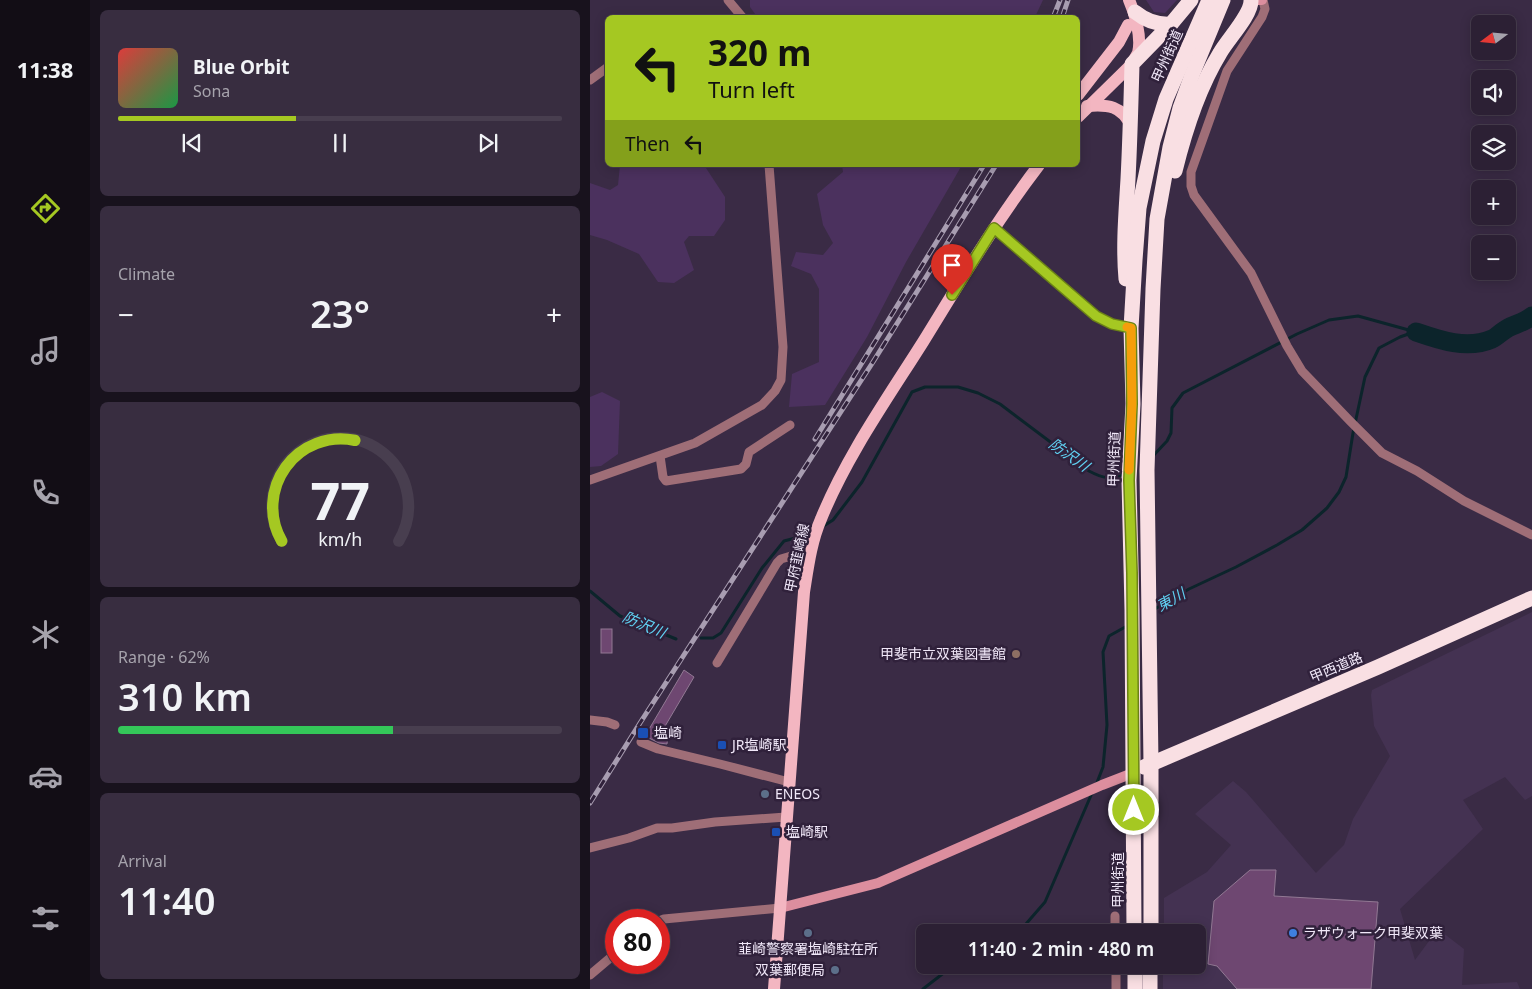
<!DOCTYPE html>
<meta charset="utf-8">
<style>
body{margin:0;font-family:"Noto Sans","Noto Sans JP",sans-serif;background:#382d40;color:#f1f3f6;height:100vh;display:flex;flex-direction:column;font-size:19px;white-space:nowrap}
*{box-sizing:border-box;margin:0}
p{font-size:16px;color:#a6a3ac}
.icon{flex:none;width:28px;height:28px;fill:none;stroke:currentColor;stroke-width:2;stroke-linecap:round;stroke-linejoin:round}
.map{position:relative;flex:1;overflow:hidden}
.panel{display:flex;flex-direction:column;gap:10px;padding:10px;background:#18121d;width:500px}
.panel>*{flex:none}
.top-card{position:absolute;left:15px;top:15px;width:475px;height:152px;border-radius:8px;box-shadow:0 2px 12px #0003,0 0 0 1px #483e4f;background:#a5c822;color:#111;overflow:hidden}
.needle{width:32px;rotate:254deg}
.fabs{position:absolute;left:881px;top:15px;display:grid;gap:10px}
.fabs a{display:grid;place-items:center;width:45px;height:45px;border-radius:8px;background:#2c2034;box-shadow:0 2px 12px #0003,0 0 0 1px #483e4f;font-size:25px}
.speed{position:absolute;left:15px;top:909px;display:flex;gap:10px;font-size:25px;font-weight:700;text-align:center}
.speed>*{display:grid;place-content:center;width:65px;height:65px;border-radius:50%;background:#2c2034;box-shadow:0 2px 12px #0003,0 0 0 1px #483e4f;line-height:1}
.speed .limit{border:8px solid #d22;background:#fff;color:#111}
.pin{position:absolute;display:grid;place-items:center;width:42px;height:42px;color:#fff;margin:-51px -21px;border-radius:50% 50% 50% 0;rotate:-45deg;box-shadow:0 0 5px #0007}
.pin .icon{rotate:45deg}
.me{position:absolute;width:55px;margin:-28px;rotate:0deg;stroke-linejoin:round;filter:drop-shadow(0 0 4px #0008)}
.turn{display:flex;align-items:center;gap:18px;height:105px;padding:0 20px;font-size:22px}
.turn .icon{width:65px;height:65px;stroke-width:2.5}
.turn b{display:block;font-size:35px;line-height:42px}
.then{display:flex;align-items:center;height:48px;padding:0 20px;background:#0003;gap:10px;font-size:19px}
.big{font-size:38px;font-weight:600;line-height:1.1}
.panel .tile{flex:1;display:flex;flex-direction:column;justify-content:center;gap:8px;min-width:0;padding:0 18px;border-radius:8px;background:#382d40}
.panel .dial{align-items:center;gap:0}
.dial svg{height:130px;overflow:visible;fill:none;stroke:#483e4f;stroke-width:7;stroke-linecap:round;text-anchor:middle}
.dial text{fill:#f1f3f6;stroke:none}
.song{display:flex;align-items:center;gap:15px}
.cover{width:60px;height:60px;border-radius:8px;background:linear-gradient(135deg,hsl(0 70% 55%),hsl(140 70% 35%))}
.played{height:5px;border-radius:2px;background:linear-gradient(90deg,#a5c822 40%,#483e4f 40%)}
.keys{display:flex;justify-content:space-around;direction:ltr}
.heat{display:flex;justify-content:space-between;align-items:center;font-size:28px;direction:ltr}
.charge{height:8px;border-radius:4px;background:linear-gradient(90deg,#34c759 62%,#483e4f 0)}
.trip{position:absolute;left:326px;top:924px;width:290px;height:50px;border-radius:8px;background:#2c2034;box-shadow:0 2px 12px #0003,0 0 0 1px #483e4f;font-weight:600;line-height:50px;text-align:center}
main{display:flex;flex:1;min-height:0}
.menu{display:flex;flex-direction:column;width:90px;justify-content:space-around;align-items:center;background:#120d15;color:#a6a3ac}
.menu .icon{width:35px;height:35px}
.menu .current{color:#a5c822}
.menu b{font-size:22px;color:#f1f3f6}
.map>svg:first-child{display:block}
.built{fill:#443252}
.green{fill:#4b315e}
.lines{fill:none;stroke-linecap:round;stroke-linejoin:round}
.stream{stroke:#0c242b;stroke-width:3}
.river{stroke:#0c242b;stroke-width:19}
.building{fill:#6e4771;stroke:#927994}
.street{stroke:#9f6e77;stroke-width:9}
.secondary{stroke:#dc8e9e;stroke-width:10}
.primary{stroke:#f3b6c1;stroke-width:12}
.highway{stroke:#f9dfe3;stroke-width:15}
.rail-casing{stroke:#a89db1;stroke-width:5}
.rail{stroke:#30213b;stroke-width:3;stroke-dasharray:9;stroke-linecap:butt}
.route-casing{stroke:#6b8216;stroke-width:12}
.route{stroke:#a5c822;stroke-width:9}
.slow{stroke:#f59e0b;stroke-width:9}
.education-dot{fill:#8d6e63;stroke:#30213b;stroke-width:2}
.transit-dot{fill:#1a4fb4;stroke:#30213b;stroke-width:2}
.service-dot{fill:#5c6f8a;stroke:#30213b;stroke-width:2}
.shop-dot{fill:#3f7fe0;stroke:#30213b;stroke-width:2}
.labels{text-anchor:middle;stroke-width:5;stroke-linejoin:round;paint-order:stroke}
.street-label{font-size:14px;fill:#f1e8f9;stroke:#30213b}
.poi-label{font-size:14px;fill:#f1e8f9;stroke:#30213b;text-anchor:start}
.water-label{font-size:15px;font-style:italic;fill:#60d1f2;stroke:#30213b}
</style>
<main>
<nav class="menu">
<b>11:38</b>
<svg class="icon current" aria-label="directions" viewBox="0 0 24 24"><path d="M12 3l9 9-9 9-9-9zM9 14v-3h6M13 9l2 2-2 2"/></svg>
<svg class="icon" aria-label="music" viewBox="0 0 24 24"><path d="M9 18V5l10-2v13"/><circle cx="6" cy="18" r="3"/><circle cx="16" cy="16" r="3"/></svg>
<svg class="icon" aria-label="phone" viewBox="0 0 24 24"><path d="M5 4h4l2 5-3 2q2 4 5 5l2-3 5 2v4C11 20 4 13 5 4z"/></svg>
<svg class="icon" aria-label="climate" viewBox="0 0 24 24"><path d="M12 3v18M4 7l16 10M4 17L20 7"/></svg>
<svg class="icon" aria-label="car" viewBox="0 0 24 24"><path d="M5 17H2v-5l4-1 3-4h7l3 4 3 1v5h-3M9 17h6M6 11h13"/><circle cx="7" cy="17" r="2"/><circle cx="17" cy="17" r="2"/></svg>
<svg class="icon" aria-label="filters" viewBox="0 0 24 24"><path d="M4 7h16M4 17h16"/><circle cx="9" cy="7" r="2"/><circle cx="15" cy="17" r="2"/></svg>
</nav>
<section class="panel">
<div class="tile">
<div class="song"><i class="cover"></i><div><b>Blue Orbit</b><p>Sona</p></div></div>
<div class="played"></div>
<div class="keys"><svg class="icon" aria-label="previous" viewBox="0 0 24 24"><path d="M18 5L8 12l10 7zM5 5v14"/></svg><svg class="icon" aria-label="pause" viewBox="0 0 24 24"><path d="M8 5v14M16 5v14"/></svg><svg class="icon" aria-label="next" viewBox="0 0 24 24"><path d="M6 5l10 7-10 7zM19 5v14"/></svg></div>
</div>
<div class="tile"><p>Climate</p>
<div class="heat"><a>−</a><b class="big">23°</b><a>+</a></div>
</div>
<div class="tile dial"><svg viewBox="0 0 100 80">
<path d="M14 69A42 42 0 1 1 86 69"/>
<path d="M14 69A42 42 0 0 1 59 7" stroke="#a5c822"/>
<text x="50" y="56" font-size="32" font-weight="700">77</text>
<text x="50" y="72" font-size="11">km/h</text>
</svg></div>
<div class="tile"><p>Range · 62%</p><b class="big">310 km</b><div class="charge"></div></div>
<div class="tile"><p>Arrival</p><b class="big">11:40</b></div>
</section>
<div class="map">
<svg width="942" height="989" viewBox="0 0 942 989">
<rect width="100%" height="100%" fill="#3a2b45"/>
<!-- built -->
<path class="built" d="M942,612V796L935,800L915,777L873,800L893,829L810,909L825,960L848,929L874,949L872,985L927,982L930,989H573V965H608V932H574V898L617,872L641,845L605,814L643,781L656,792L726,873L754,845L763,819L800,756L784,726L781,695L782,690Z"/>
<!-- green -->
<g class="green">
<path d="M160,0H453L445,17L168,18L160,7Z"/>
<path d="M556,0H587L575,13L564,12Z"/>
<path d="M30,165H114L135,197V220L124,236H99L94,242L104,270L84,283L68,282L49,254L17,240L0,235V183L20,190L28,185Z"/>
<path d="M252,165H372L316,262L277,337L235,405L199,407L202,374L229,362V289L221,274L201,266L206,252L233,255L243,243L233,225L227,194L253,172Z"/>
<path d="M12,392L30,401L28,454L11,466L0,467V397Z"/>
</g>
<g class="lines">
<!-- stream -->
<g class="stream">
<path d="M562,457L577,441L581,433L582,408L593,393L707,334L739,320L768,316L826,332"/>
<path d="M232,527L243,520L272,482L322,392L335,387H368L388,393L410,404L499,471C512,478 522,481 535,473"/>
<path d="M0,591L30,616L86,639"/>
<path d="M563,610L599,589L646,567L687,545L712,530L737,508L749,492L756,477L763,433L775,377L789,348L810,337L824,332"/>
<path d="M111,638H123L131,633L172,568L194,541L221,534"/>
<path d="M506,785L513,767L517,725L513,652L519,636L537,626"/>
<path d="M429,932L455,902L502,793"/>
<path d="M333,989L364,965"/>
</g>
<!-- river -->
<path class="river" d="M826,332C849,340 877,350 902,339C907,337 912,331 918,328C926,324 935,322 942,316"/>
</g>
<!-- building -->
<g class="building">
<rect x="11" y="629" width="11" height="24"/>
<path d="M94,670L104,677L71,733L78,734L77,744L69,743L55,736Z"/>
<path d="M660,870H686L684,896L788,902L781,989H647L627,966L618,964L624,901Z"/>
</g>
<g class="lines">
<!-- street -->
<g class="street">
<path d="M138,0L153,18"/>
<path d="M673,0L675,9L672,17L637,71L601,172V186L604,195L661,273L697,346L712,371L760,421L792,453L827,471L874,501L942,535"/>
<path d="M0,80L18,67"/>
<path d="M404,228L506,316C517,323 528,325 541,328"/>
<path d="M70,456L73,477L76,481L151,469L156,464L159,452L200,425"/>
<path d="M0,480L105,443L172,405L185,391L191,380L193,347L179,165"/>
<path d="M127,663L187,563L191,559L221,550"/>
<path d="M0,720L17,722L25,725"/>
<path d="M51,742L68,749L130,764L199,782"/>
<path d="M0,848L39,838L67,828H82L125,822L196,817"/>
<path d="M525,916V932"/>
<path d="M69,921L74,919L190,908"/>
<path d="M526,965V989"/>
<path d="M0,975L26,953"/>
</g>
<!-- secondary -->
<g class="secondary">
<path d="M660,0H672"/>
<path d="M190,908L288,883L512,785L543,773"/>
</g>
<!-- primary -->
<g class="primary">
<path d="M488,95L529,42L538,25"/>
<path d="M497,106C518,104 532,106 541,126"/>
<path d="M488,117L542,64C544,60 546,56 548,53C552,38 545,13 539,0"/>
<path d="M184,989L214,592C218,567 221,542 231,519C256,457 297,399 333,342C370,282 406,221 449,165"/>
</g>
<!-- highway -->
<g class="highway">
<path d="M545,12C555,20 567,25 581,24"/>
<path d="M585,171C595,130 608,89 630,53C638,39 661,15 661,1"/>
<path d="M536,279C533,246 536,213 538,179C540,141 541,102 542,64L581,24L601,0"/>
<path d="M554,767L788,667L942,598"/>
<path d="M544,932L542,610L539,480L543,404L541,328L545,260L549,208L563,141L576,99L619,0"/>
<path d="M561,932V764L557,470L563,289L567,219L580,147L590,108L602,75L633,0"/>
<path d="M545,965V989"/>
<path d="M560,989V965"/>
</g>
<defs>
<g id="rail">
<path d="M463,18L470,0"/>
<path d="M472,18L478,0"/>
<path d="M225,439L394,165"/>
<path d="M0,803L50,723L283,362L406,165"/>
</g>
</defs>
<!-- rail casing -->
<use href="#rail" class="rail-casing"/>
<!-- rail -->
<use href="#rail" class="rail"/>
</g>
<g class="lines">
<defs>
<path id="route" d="M362,295L404,228L506,316L522,324L541,328L542,404L539,480L542,573L544,810"/>
</defs>
<!-- route casing -->
<use href="#route" class="route-casing"/>
<!-- route -->
<use href="#route" class="route"/>
<!-- slow -->
<path class="slow" d="M537,327L541,328L542,404L539,470"/>
</g>
<!-- markers -->
<circle class="education-dot" cx="426" cy="654" r="5"/>
<g class="transit-dot">
<rect x="47" y="727" width="12" height="12" rx="2.5"/>
<rect x="127" y="740" width="10" height="10" rx="2.5"/>
<rect x="181" y="827" width="10" height="10" rx="2.5"/>
</g>
<g class="service-dot">
<circle cx="175" cy="794" r="5"/>
<circle cx="218" cy="933" r="5"/>
<circle cx="245" cy="970" r="5"/>
</g>
<circle class="shop-dot" cx="703" cy="933" r="5"/>
<g class="labels">
<!-- street labels -->
<g class="street-label">
<text transform="translate(577 56) rotate(-66)" y="5">甲州街道</text>
<text transform="translate(524 459) rotate(-88)" y="5">甲州街道</text>
<text transform="translate(207 558) rotate(-78)" y="5">甲府韮崎線</text>
<text transform="translate(746 667) rotate(-23)" y="5">甲西道路</text>
<text transform="translate(528 880) rotate(-90)" y="5">甲州街道</text>
</g>
<!-- poi labels -->
<g class="poi-label">
<text x="416" y="659" text-anchor="end">甲斐市立双葉図書館</text>
<text x="64" y="738">塩崎</text>
<text x="142" y="750">JR塩崎駅</text>
<text x="185" y="799">ENEOS</text>
<text x="196" y="837">塩崎駅</text>
<text x="713" y="938">ラザウォーク甲斐双葉</text>
<text x="218" y="954" text-anchor="middle">韮崎警察署塩崎駐在所</text>
<text x="235" y="975" text-anchor="end">双葉郵便局</text>
</g>
<!-- water labels -->
<g class="water-label">
<text transform="translate(479 455) rotate(35)" y="5">防沢川</text>
<text transform="translate(581 600) rotate(-29)" y="5">東川</text>
<text transform="translate(54 625) rotate(23)" y="5">防沢川</text>
</g>
</g>
</svg>
<div class="fabs">
<a><svg class="needle" viewBox="-14 -14 28 28"><path d="M0-13l5 13h-10z" fill="#e53935"/><path d="M0 13l5-13h-10z" fill="#a6a3ac"/></svg></a>
<a><svg class="icon" aria-label="sound" viewBox="0 0 24 24"><path d="M4 9h4l5-4v14l-5-4H4zM17 9q2 3 0 6"/></svg></a>
<a><svg class="icon" aria-label="layers" viewBox="0 0 24 24"><path d="M12 4l9 5-9 5-9-5zM3 14l9 5 9-5"/></svg></a>
<a>+</a>
<a>−</a>
</div>
<div class="speed"><div class="limit">80</div></div>
<div class="pin" style="left:362px;top:295px;background:#d93025"><svg class="icon" aria-label="arrive" viewBox="0 0 24 24"><path d="M6 21V4h12l-3 4 3 4H6"/></svg></div>
<svg class="me" style="left:544px;top:810px" viewBox="-20 -20 40 40"><circle r="17" fill="#a5c822" stroke="#fff" stroke-width="3"/><path d="M0-11L8 9 0 5-8 9z" fill="#fff"/></svg>
<div class="trip">11:40 · 2 min · 480 m</div>
<div class="top-card">
<div class="turn"><svg class="icon" aria-label="left" viewBox="0 0 24 24"><path d="M17 20v-9H6M10 6l-5 5 5 5"/></svg><div><b>320 m</b>Turn left</div></div>
<div class="then">Then<svg class="icon" aria-label="left" viewBox="0 0 24 24"><path d="M17 20v-9H6M10 6l-5 5 5 5"/></svg></div>
</div>
</div>
</main>
